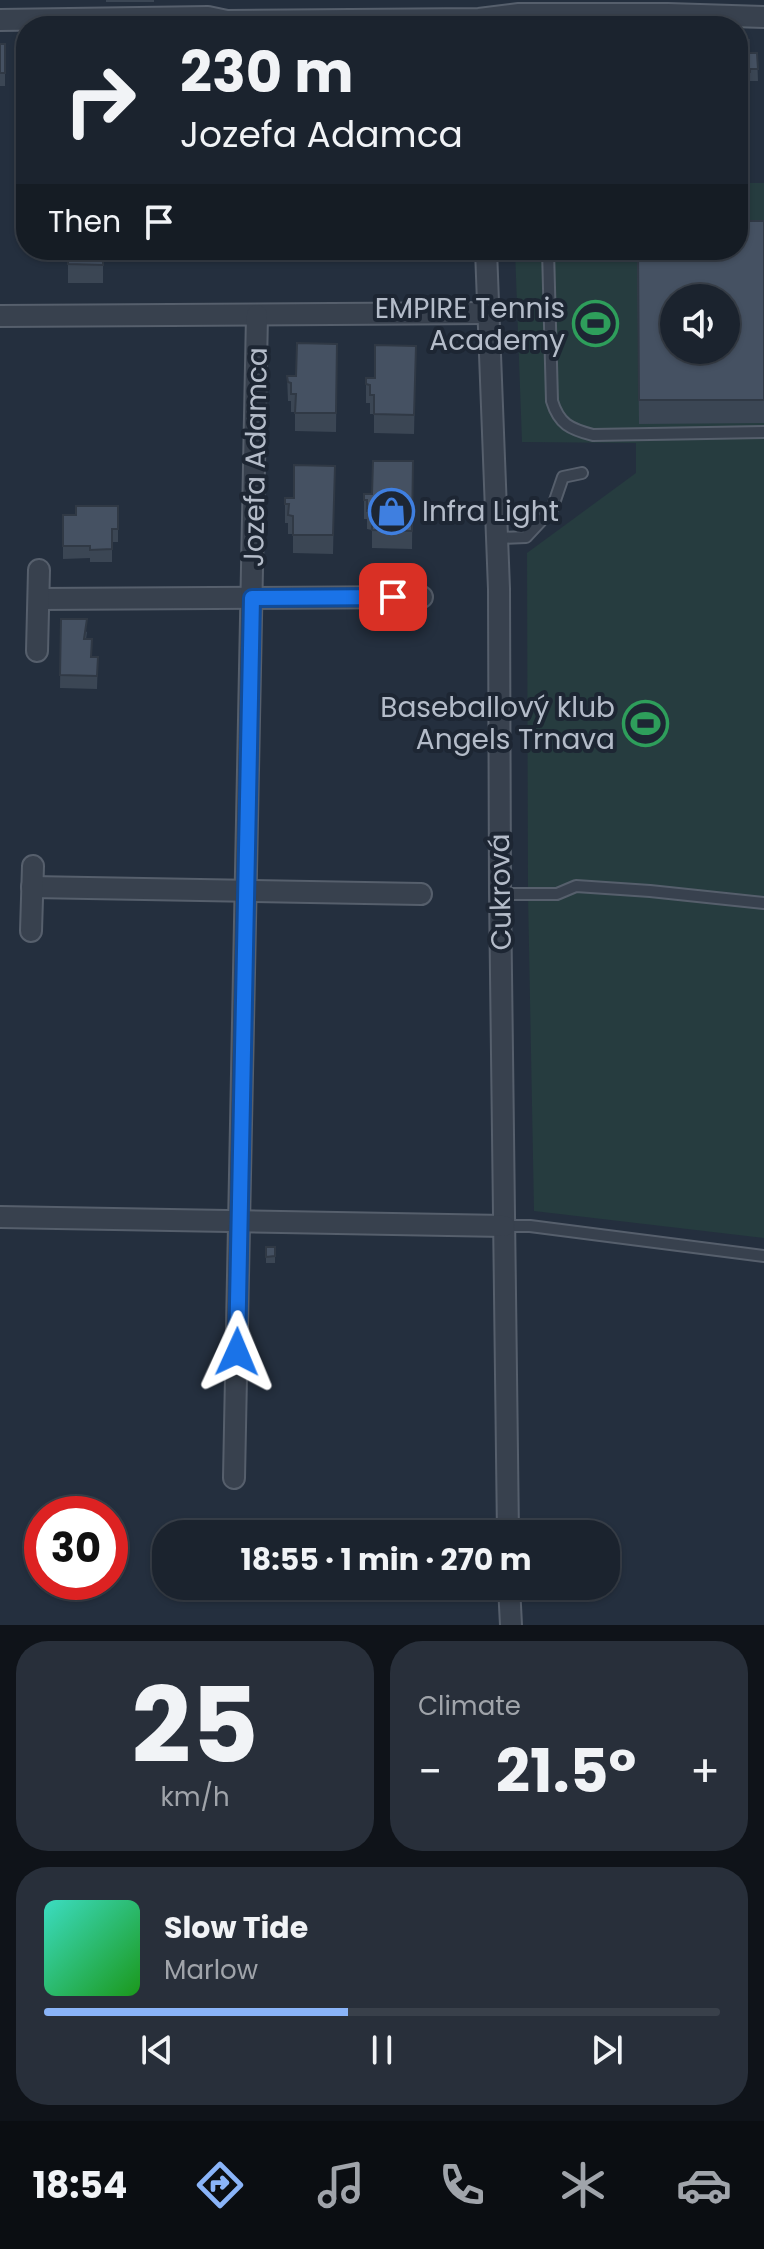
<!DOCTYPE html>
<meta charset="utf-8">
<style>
body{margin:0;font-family:Poppins,sans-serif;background:#282f3a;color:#f1f3f6;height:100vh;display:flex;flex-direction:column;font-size:30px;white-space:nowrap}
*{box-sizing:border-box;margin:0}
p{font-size:26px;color:#a0a4aa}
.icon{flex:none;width:44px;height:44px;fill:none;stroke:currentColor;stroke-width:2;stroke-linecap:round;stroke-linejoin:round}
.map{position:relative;height:1625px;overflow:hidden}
.panel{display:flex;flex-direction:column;gap:16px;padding:16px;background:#0f1319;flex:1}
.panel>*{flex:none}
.hud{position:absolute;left:16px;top:16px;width:732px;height:244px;border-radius:32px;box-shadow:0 2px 6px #0004,0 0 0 2px #39404a;background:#1b232e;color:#f1f3f6;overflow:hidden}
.fabs{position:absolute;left:660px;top:284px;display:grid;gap:16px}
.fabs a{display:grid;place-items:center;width:80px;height:80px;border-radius:50%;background:#1b232e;box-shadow:0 2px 6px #0004,0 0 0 2px #39404a;font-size:40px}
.speed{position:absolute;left:24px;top:1496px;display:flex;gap:16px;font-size:40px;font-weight:700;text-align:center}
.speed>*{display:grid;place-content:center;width:104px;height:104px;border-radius:50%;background:#1b232e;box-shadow:0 2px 6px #0004,0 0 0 2px #39404a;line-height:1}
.speed .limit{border:12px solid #d22;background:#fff;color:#111}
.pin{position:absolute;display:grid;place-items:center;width:68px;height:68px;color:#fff;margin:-34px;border-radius:16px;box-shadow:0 4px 12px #0006}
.me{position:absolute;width:88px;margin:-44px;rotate:1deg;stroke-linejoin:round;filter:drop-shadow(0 0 6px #0008)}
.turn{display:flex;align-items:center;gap:28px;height:168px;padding:0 32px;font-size:36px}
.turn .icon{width:104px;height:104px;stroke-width:2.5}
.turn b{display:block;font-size:56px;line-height:68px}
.then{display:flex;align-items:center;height:76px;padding:0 32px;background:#0003;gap:16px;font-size:30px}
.big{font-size:60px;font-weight:700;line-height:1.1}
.panel .widget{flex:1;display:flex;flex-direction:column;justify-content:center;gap:12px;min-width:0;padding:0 28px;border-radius:32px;background:#282f3a}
.panel .dial{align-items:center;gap:0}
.dial b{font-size:104px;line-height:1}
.song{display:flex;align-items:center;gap:24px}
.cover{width:96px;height:96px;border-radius:12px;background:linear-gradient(135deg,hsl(170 70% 55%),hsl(120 70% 35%))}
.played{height:8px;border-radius:4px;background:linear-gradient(90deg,#8ab4f8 45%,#39404a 45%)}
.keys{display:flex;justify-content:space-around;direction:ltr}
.heat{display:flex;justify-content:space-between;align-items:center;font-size:44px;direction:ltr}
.panel .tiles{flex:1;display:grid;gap:16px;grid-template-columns:1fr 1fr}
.widget:last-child{grid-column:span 2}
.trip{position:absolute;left:152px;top:1520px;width:468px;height:80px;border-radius:32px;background:#1b232e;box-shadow:0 2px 6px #0004,0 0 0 2px #39404a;font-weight:700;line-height:80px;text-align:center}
.menu{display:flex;height:128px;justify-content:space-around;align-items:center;background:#0b0e12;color:#a0a4aa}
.menu .icon{width:56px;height:56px}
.menu .current{color:#8ab4f8}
.menu b{font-size:36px;color:#f1f3f6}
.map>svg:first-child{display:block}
.green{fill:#263c3f;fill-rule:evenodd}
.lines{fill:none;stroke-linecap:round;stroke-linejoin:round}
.service-casing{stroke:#565f6c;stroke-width:14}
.minor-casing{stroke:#565f6c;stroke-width:24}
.service{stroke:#38414e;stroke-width:10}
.minor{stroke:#38414e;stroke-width:20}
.wall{fill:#3b4654}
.building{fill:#455162;stroke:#303945;stroke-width:2;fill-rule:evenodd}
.route-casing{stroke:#114b97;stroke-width:20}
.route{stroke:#1a73e8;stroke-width:14}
.labels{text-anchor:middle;stroke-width:8;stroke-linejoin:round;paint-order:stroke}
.poi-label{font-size:28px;fill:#b4bcc9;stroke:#1d2633;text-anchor:end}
.street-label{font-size:28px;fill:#b4bcc9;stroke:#1d2633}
</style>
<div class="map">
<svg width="764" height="1625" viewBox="0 0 764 1625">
<rect width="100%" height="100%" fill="#242f3e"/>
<!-- green -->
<path class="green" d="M738,183H764V1238L534,1211L528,894L527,553L636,473V443L522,442L515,250H738ZM674,298H726V350H674Z"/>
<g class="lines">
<defs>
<g id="service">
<path d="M548,250L552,401C559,424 570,429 593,435L764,432"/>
<path d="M498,538L526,537L552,509L563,477L582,473"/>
<path d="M500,894H557L576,886L650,891L764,903"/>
<path d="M504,1226H530L764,1256"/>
</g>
<g id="minor">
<path d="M0,20L208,17L227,21L479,19L519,14H668L764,17"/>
<path d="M486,250L499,589L500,894L508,1534"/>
<path d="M0,316L489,313"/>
<path d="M39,599L422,597"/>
<path d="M37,651L39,570"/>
<path d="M32,887L421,894"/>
<path d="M31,931L33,866"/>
<path d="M0,1217L504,1226"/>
<path d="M234,1478L257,315"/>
<path d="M509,1586L511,1625"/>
</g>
</defs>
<!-- service casing -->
<use href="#service" class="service-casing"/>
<!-- minor casing -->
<use href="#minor" class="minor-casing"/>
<!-- service -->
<use href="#service" class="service"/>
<!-- minor -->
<use href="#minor" class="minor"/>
</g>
<!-- wall -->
<g class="wall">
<rect x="106" y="0" width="48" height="2"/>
<path d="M738,40L749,53H757L758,81H750V85H738Z"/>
<rect x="0" y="44" width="5" height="42"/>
<path d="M26,44V92H25V91H20L19,45Z"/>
<path d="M764,221V423L639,424L637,250Z"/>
<rect x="68" y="250" width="35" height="33"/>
<path d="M337,344L336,432L295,431V412H291V401H288L287,376H296Z"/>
<path d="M416,346L414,434L374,433V414H370V403H366V378H375Z"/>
<path d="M413,461L412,549L372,548V530L367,529V519H364V494H372Z"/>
<path d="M335,466L333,554L293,553V534H288V523H285V498H294Z"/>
<path d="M118,506V542H112V562H90V558L63,559V515H76Z"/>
<path d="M61,619L87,632L86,639L92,657H98L97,689L60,688Z"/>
<path d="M266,1247L275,1256V1263H266Z"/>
</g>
<!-- building -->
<g class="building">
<path d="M738,40H749V53H757L758,69H750V72H738Z"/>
<rect x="0" y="44" width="5" height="29"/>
<path d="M26,44V79L25,80V78H20L19,45Z"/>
<path d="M738,221H764V400H639L638,250H738ZM674,298H726V350H674Z"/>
<path d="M68,250H103V265L68,264Z"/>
<path d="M297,343L337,344L336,413H295L296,394H291V383L288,382L287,376H296Z"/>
<path d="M375,345L416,346L414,415L374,414V395H370V385L366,384V378H375Z"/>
<path d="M373,461H413L412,531L372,530V511H367V500H364V494H372Z"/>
<path d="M294,465L335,466L333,535H293V516L288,515L289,504H285V498H294Z"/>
<path d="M76,506H118V529H112V549L90,550V546H63V515H76Z"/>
<path d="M61,619H87L84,639H92L91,657H98L97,676L60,675Z"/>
<path d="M266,1247H275V1256L266,1257Z"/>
</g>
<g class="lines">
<defs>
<path id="route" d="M237,1352L252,598L393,597"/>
</defs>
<!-- route casing -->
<use href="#route" class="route-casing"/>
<!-- route -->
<use href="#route" class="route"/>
</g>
<!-- icons -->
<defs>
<symbol id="stadium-ring" viewBox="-11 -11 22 22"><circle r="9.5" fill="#1d2633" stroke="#2e9e5b" stroke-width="1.5"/><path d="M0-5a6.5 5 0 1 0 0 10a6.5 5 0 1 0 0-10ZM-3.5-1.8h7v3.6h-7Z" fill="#2e9e5b"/></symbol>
<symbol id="shop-ring" viewBox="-11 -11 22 22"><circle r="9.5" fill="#1d2633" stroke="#3f7fe0" stroke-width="1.5"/><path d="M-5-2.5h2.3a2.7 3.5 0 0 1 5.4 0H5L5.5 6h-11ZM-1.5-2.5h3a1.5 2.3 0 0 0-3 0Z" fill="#3f7fe0"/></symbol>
</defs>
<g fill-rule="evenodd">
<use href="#stadium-ring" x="570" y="298" width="51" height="51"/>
<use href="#shop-ring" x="366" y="486" width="51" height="51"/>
<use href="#stadium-ring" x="620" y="698" width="51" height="51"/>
</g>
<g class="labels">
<!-- poi labels -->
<g class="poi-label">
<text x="565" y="318">EMPIRE Tennis<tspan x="565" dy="32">Academy</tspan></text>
<text x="422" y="521" text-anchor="start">Infra Light</text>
<text x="615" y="717">Baseballový klub<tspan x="615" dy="32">Angels Trnava</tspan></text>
</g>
<!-- street labels -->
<g class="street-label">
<text transform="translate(255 457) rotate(-89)" y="10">Jozefa Adamca</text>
<text transform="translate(500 892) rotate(-91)" y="10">Cukrová</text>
</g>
</g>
</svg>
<div class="fabs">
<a><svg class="icon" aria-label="sound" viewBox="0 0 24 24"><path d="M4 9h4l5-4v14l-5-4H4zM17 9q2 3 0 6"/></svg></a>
</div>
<div class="speed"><div class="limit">30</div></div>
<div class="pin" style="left:393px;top:597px;background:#d93025"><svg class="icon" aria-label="arrive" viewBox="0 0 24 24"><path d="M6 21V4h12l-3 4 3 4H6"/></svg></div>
<svg class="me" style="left:237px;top:1352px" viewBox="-20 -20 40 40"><path d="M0-17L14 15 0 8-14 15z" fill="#1a73e8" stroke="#fff" stroke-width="4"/></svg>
<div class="trip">18:55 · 1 min · 270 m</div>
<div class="hud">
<div class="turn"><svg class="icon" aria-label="right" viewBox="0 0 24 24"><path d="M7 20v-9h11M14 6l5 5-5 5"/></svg><div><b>230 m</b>Jozefa Adamca</div></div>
<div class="then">Then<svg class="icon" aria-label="arrive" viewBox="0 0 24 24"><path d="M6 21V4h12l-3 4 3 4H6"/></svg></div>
</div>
</div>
<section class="panel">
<div class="tiles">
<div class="widget dial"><b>25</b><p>km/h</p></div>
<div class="widget"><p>Climate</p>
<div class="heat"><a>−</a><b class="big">21.5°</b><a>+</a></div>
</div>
<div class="widget">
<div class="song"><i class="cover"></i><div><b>Slow Tide</b><p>Marlow</p></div></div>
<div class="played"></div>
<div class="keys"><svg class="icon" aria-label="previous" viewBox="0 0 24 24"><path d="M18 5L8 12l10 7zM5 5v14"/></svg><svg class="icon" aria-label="pause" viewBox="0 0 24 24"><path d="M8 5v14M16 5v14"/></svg><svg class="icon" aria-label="next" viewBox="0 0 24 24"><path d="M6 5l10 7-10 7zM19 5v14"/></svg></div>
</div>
</div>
</section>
<nav class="menu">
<b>18:54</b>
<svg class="icon current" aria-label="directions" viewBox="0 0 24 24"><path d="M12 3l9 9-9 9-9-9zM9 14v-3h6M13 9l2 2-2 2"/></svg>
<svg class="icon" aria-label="music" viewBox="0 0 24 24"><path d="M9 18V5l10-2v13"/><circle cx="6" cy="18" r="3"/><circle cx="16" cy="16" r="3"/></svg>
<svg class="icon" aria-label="phone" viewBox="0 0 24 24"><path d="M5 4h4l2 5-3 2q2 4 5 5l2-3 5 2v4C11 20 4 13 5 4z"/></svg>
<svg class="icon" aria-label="climate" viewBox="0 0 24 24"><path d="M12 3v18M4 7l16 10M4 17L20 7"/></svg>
<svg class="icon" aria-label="car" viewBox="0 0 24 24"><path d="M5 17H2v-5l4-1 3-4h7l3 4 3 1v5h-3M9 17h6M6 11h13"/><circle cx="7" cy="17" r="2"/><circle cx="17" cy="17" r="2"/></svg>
</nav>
